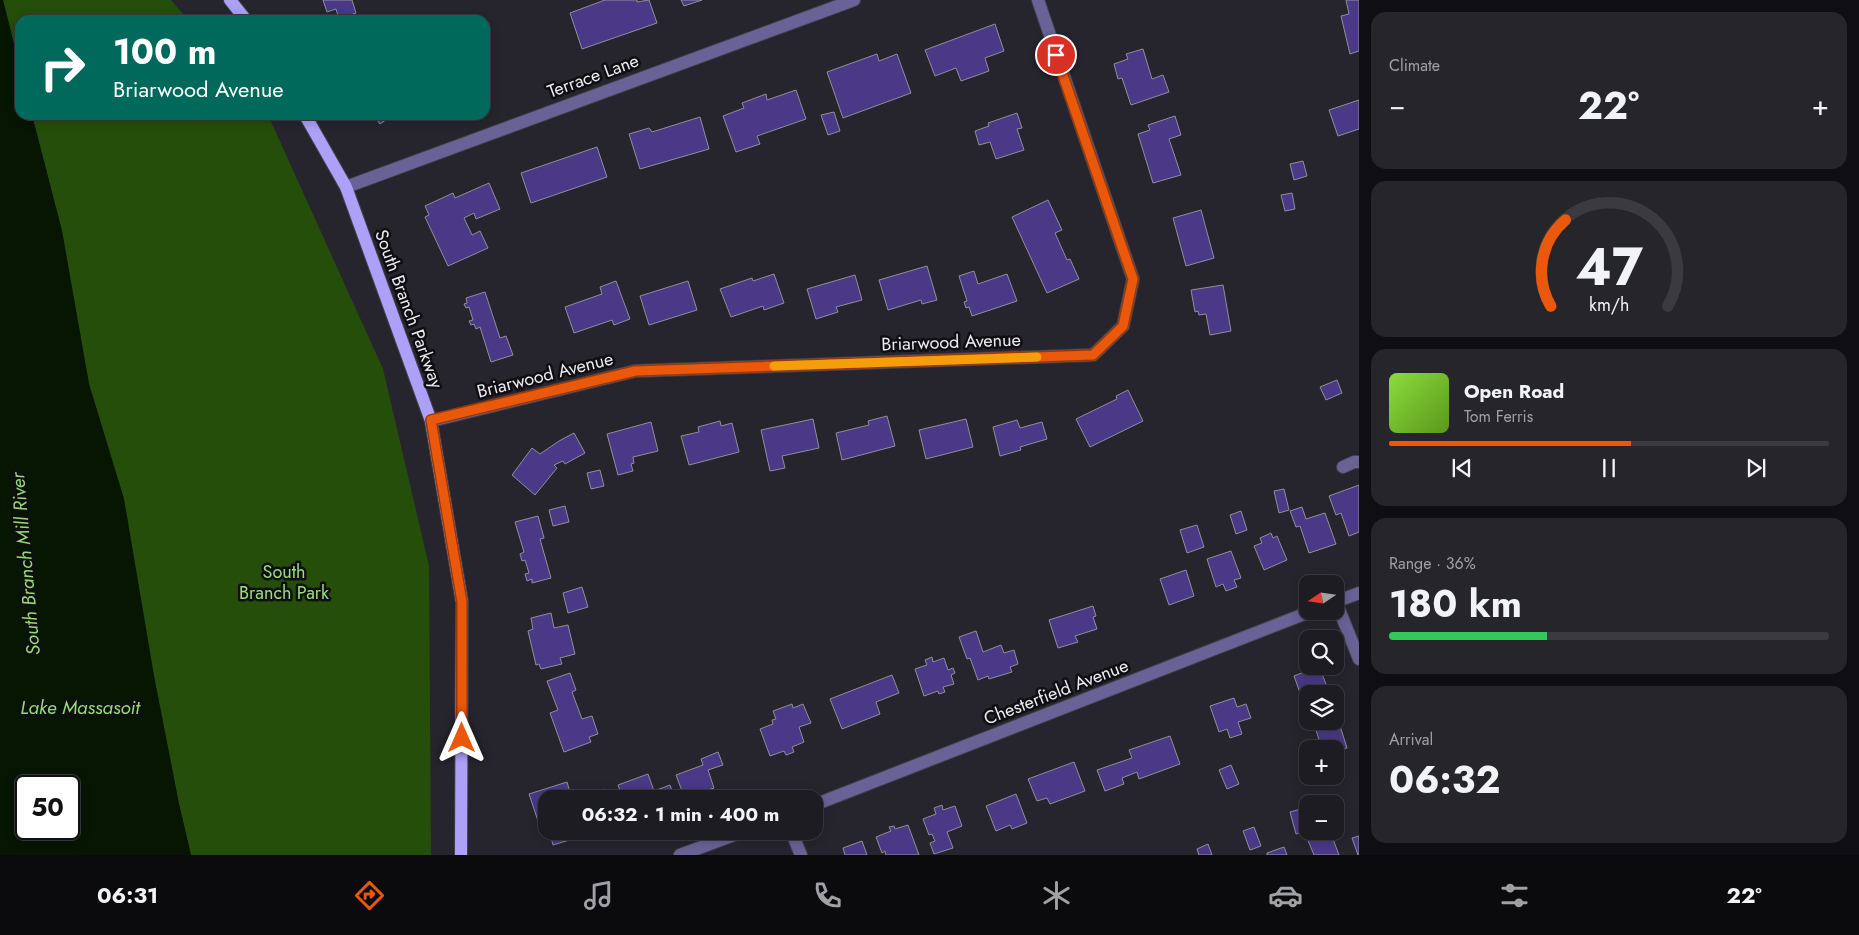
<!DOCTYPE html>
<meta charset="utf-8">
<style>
body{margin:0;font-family:Jost,sans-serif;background:#25252a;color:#f1f3f6;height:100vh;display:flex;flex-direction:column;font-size:19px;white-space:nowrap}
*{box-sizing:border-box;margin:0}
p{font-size:16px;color:#a0a1a5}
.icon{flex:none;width:28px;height:28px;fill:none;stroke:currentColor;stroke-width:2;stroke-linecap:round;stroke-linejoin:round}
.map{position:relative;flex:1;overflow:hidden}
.details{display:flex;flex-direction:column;gap:12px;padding:12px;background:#0f0f13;width:500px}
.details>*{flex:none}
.hud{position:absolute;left:15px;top:15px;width:475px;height:105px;border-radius:15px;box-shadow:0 2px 12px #0003,0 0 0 1px #3a3a40;background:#00695c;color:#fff;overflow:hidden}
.needle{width:32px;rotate:257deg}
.buttons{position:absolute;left:1299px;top:575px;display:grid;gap:10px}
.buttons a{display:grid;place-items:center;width:45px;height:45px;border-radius:10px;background:#1c1c22;box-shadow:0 2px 12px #0003,0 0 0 1px #3a3a40;font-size:25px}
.speed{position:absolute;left:15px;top:775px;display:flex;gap:10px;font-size:25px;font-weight:700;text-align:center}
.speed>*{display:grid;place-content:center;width:65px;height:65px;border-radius:50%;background:#1c1c22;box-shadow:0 2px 12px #0003,0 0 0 1px #3a3a40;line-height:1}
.speed .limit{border:2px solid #111;border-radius:8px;background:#fff;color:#111}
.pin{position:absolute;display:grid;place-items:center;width:42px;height:42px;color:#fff;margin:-21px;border:2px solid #fff;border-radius:50%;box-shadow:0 1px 5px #0007}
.me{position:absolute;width:55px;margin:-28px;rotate:0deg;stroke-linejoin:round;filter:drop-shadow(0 0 4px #0008)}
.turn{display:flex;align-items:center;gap:18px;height:105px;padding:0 15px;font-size:22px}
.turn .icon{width:65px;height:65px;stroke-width:2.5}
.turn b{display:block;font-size:35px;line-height:42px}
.big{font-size:38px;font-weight:700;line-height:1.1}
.details .card{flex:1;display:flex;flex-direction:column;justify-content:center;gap:8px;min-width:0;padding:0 18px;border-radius:15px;background:#25252a}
.details .dial{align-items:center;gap:0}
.dial svg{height:130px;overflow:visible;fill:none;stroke:#3a3a40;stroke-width:7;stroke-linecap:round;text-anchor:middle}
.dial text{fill:#f1f3f6;stroke:none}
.song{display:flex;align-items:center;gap:15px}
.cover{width:60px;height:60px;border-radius:8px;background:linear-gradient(135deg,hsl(90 70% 55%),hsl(90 70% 35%))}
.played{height:5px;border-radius:2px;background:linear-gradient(90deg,#ea580c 55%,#3a3a40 55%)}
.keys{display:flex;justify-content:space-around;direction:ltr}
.heat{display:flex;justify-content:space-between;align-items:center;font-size:28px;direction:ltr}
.charge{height:8px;border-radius:4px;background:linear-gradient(90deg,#34c759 36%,#3a3a40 0)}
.trip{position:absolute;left:538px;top:790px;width:285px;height:50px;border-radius:15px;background:#1c1c22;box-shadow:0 2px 12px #0003,0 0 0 1px #3a3a40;font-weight:700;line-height:50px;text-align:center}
.menu{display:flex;height:80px;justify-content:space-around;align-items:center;background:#0b0b0e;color:#a0a1a5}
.menu .icon{width:35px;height:35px}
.menu .active{color:#ea580c}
.menu b{font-size:22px;color:#f1f3f6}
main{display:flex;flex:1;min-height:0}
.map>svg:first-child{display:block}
.green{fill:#254e0a}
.water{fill:#061601;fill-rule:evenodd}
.building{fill:#4a3987;stroke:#8f8f99}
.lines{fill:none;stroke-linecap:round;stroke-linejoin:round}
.minor-casing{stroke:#424149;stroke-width:14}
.major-casing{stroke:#424149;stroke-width:14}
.minor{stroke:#696297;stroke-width:12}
.major{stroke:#aca0f8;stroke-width:12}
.route-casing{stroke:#983908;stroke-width:12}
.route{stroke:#ea580c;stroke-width:9}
.slow{stroke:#f59e0b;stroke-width:9}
.labels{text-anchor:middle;stroke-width:5;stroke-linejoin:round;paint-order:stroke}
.street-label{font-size:18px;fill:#ebebf1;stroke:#0f0f13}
.park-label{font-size:18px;fill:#99e077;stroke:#0f0f13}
.water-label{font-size:19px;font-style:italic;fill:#95db72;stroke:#0f0f13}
</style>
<main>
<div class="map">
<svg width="1359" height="855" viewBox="0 0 1359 855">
<rect width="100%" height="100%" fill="#26252e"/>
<!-- green -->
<g class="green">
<path d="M3,0H171L188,20H20V68Z"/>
<path d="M32,115H268L383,369L429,566L431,855H191L179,804L154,676L124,499L89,384L62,231Z"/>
</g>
<!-- water -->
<path class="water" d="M0,0H3L20,68V115H32L62,231L89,384L124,499L154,676L179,804L191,855H0ZM26,786H69V829H26Z"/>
<!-- building -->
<g class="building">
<path d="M323,0H352L356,13L339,19L336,9L327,12Z"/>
<path d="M605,0H637V2L649,0L657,23L582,49L570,13Z"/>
<path d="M681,0H702L684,6Z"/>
<path d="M1346,0H1359V51L1350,54L1341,16L1349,14Z"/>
<path d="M995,24L1004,51L985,58L989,71L961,81L956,68L935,76L925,50Z"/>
<path d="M1143,49L1152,79L1163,75L1169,92L1131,105L1122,78L1118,79L1114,64L1128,59L1126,54Z"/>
<path d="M877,54L879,61L897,54L911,93L843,118L827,72Z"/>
<path d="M796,90L806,119L757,136L760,144L736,152L723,116L744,108L742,103L766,94L767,100Z"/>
<path d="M1359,100V129L1338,136L1329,110Z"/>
<path d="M834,112L840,131L828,135L821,115Z"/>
<path d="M1017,113L1022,128L1017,129L1024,150L996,159L990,142L979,145L975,131L989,126L988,123Z"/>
<path d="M374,115H393L380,124Z"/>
<path d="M1175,116L1181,135L1169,139L1181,175L1153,183L1138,134L1150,130L1148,125Z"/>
<path d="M700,117L709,149L640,169L629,134L649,128L652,132Z"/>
<path d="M597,147L607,177L531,203L521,173Z"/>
<path d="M1303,161L1307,176L1294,180L1290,164Z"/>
<path d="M489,183L500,209L476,219L474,213L464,218L472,235L480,231L488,248L448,266L425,217L429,215L425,206L453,193L455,198Z"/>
<path d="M1292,193L1295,209L1285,211L1281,195Z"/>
<path d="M1048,200L1062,230L1055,233L1067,260L1070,259L1079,279L1047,293L1012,217Z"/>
<path d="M1201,210L1214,258L1186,266L1173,218Z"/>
<path d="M927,266L937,300L922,304L921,300L888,310L879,280Z"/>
<path d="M974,271L978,284L1007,274L1017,301L972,316L969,307L966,308L964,302L967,301L959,276Z"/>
<path d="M774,274L784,303L764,310L763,306L731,317L720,289L752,278L753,281Z"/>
<path d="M855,275L862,300L836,307L838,312L816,319L807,289Z"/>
<path d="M616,281L630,319L614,325L612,320L574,333L565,307L602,294L600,287Z"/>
<path d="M688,281L697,310L649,325L640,296Z"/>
<path d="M1223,285L1231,331L1210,335L1206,314L1199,315L1198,311L1195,312L1191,290Z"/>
<path d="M485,292L500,338L506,336L513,355L491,362L480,327L476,329L474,324L471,325L469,321L473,320L469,307L466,308L464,304L467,303L466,298Z"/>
<path d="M1337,380L1342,393L1326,400L1320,387Z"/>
<path d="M1128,390L1143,421L1090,447L1076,419L1117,399L1116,396Z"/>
<path d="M887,416L895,446L842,460L836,433L869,425L868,421Z"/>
<path d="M813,419L819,448L782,456L785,468L770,471L761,430Z"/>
<path d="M966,419L973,447L926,459L919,430Z"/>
<path d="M1017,420L1020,428L1042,422L1047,439L1020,447L1021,450L1000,456L993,427Z"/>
<path d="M720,421L721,426L732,423L739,452L689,465L681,436L699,432L698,427Z"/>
<path d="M651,422L658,451L633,457L634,463L631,464L633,471L618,475L607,434Z"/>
<path d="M574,433L585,453L565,464L563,461L554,465L557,468L535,495L512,475L532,448L540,454L559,441Z"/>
<path d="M600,470L604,486L591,489L587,473Z"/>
<path d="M1359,485V532L1349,536L1341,513L1336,515L1329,496Z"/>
<path d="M1284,489L1289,510L1279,513L1274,491Z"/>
<path d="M565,506L569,522L553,526L549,510Z"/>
<path d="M1302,507L1306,519L1325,513L1336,544L1309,553L1300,526L1296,527L1290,511Z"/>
<path d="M1241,511L1247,530L1236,534L1230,515Z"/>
<path d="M538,516L544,538L540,539L551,578L532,583V579L527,581L525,574L529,573L525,560L522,561L520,554L524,552L515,522Z"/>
<path d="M1197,525L1204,547L1187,553L1180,530Z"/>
<path d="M1271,533L1273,538L1277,536L1287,560L1264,570L1254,546L1262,543L1260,538Z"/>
<path d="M1231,551L1241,578L1234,580L1237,587L1226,591L1223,584L1216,587L1207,559Z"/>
<path d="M1186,570L1194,596L1169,605L1160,579Z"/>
<path d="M582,587L588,607L568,613L563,593Z"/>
<path d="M1093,606L1096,616L1093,617L1097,629L1075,636L1078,642L1058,648L1049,620Z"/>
<path d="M551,613L554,628L568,625L575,654L560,658L562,664L541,669L539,664L536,665L528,631L533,629L531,618Z"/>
<path d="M976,631L983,652L1001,645L1004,653L1014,650L1018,664L1010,667L1012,672L989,679L988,676L978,680L970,658L967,659L959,637Z"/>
<path d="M932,657L933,662L944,658L948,670L953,668L955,673L951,675L954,684L943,687L945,692L939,694L938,691L924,696L915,669L927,665L925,660Z"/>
<path d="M1319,666L1329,692L1324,694H1308V699L1303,701L1294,676Z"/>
<path d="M570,673L576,690L572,692L582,719L592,716L598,734L589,737L591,742L564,752L550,713L558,710L547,681Z"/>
<path d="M892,675L899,693L876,702L880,714L842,729L830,699Z"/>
<path d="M1234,698L1237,707L1246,704L1251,718L1238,722L1242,734L1230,738L1227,729L1219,732L1210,706Z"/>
<path d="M792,704L793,708L803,704L811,723L799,727L804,742L792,747L794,752L786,755L784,751L770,756L760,729L773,724L772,720L776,719L773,711Z"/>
<path d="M1336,713L1347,748L1335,751V749H1322L1313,721H1335Z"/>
<path d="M1170,736L1180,764L1139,779L1137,772L1122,778L1124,784L1105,791L1097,770L1132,758L1129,750Z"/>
<path d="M718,752L723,765L708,770L714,788L705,791L707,796L700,798L698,795L685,799L676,775L703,765L701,759Z"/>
<path d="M1074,762L1085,791L1050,804L1047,798L1037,801L1028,779Z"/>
<path d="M1231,765L1239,784L1227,789L1219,770Z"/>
<path d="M648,774L654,791L670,785L675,799H623L618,785Z"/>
<path d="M567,782L572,799H546V824L545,819L538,821L529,794Z"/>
<path d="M604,789L607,799H590L588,795Z"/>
<path d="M1016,794L1027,823L1012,829L1010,825L996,831L986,806Z"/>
<path d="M942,805L943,810L955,806L962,826L947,832L953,848L934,854L930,843L935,841L932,834L929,835L923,819L936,814L934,808Z"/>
<path d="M1301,809L1307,831L1296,834L1290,812Z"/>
<path d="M908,825L919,855H886L885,851L882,853L876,837L891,831L889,827L894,826L895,829Z"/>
<path d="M1254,827L1261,846L1250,850L1243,831Z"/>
<path d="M549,831H585L586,835L553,845Z"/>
<path d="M1323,831H1330L1339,855H1314L1307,838Z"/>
<path d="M1359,836V855H1358L1352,838Z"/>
<path d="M862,841L867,855H845L843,848Z"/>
<path d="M1208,844L1212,855H1199L1197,849Z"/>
<path d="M1284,847L1287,855H1267V853Z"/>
</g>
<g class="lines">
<defs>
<g id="minor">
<path d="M346,187L854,0"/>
<path d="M431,421L635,371L1093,355L1123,326L1133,279L1038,0"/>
<path d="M1343,467L1354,462H1359"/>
<path d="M1335,602L1359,593"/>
<path d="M1336,602L1359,659"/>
<path d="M814,805L1312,611"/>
<path d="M791,831L801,855"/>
<path d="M680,855L745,831"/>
</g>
<g id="major">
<path d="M230,0L246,20"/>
<path d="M305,115L346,187L431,421L462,602L461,855"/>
</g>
</defs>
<!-- minor casing -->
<use href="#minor" class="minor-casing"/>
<!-- major casing -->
<use href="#major" class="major-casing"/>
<!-- minor -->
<use href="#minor" class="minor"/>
<!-- major -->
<use href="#major" class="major"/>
</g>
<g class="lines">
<defs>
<path id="route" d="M462,738V602L431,420L635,371L1093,355L1123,326L1133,279L1056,55"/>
</defs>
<!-- route casing -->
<use href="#route" class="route-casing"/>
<!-- route -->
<use href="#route" class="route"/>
<!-- slow -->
<path class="slow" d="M774,366L1037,357"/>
</g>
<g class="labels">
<!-- street labels -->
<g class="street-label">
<text transform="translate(593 76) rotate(-20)" y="6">Terrace Lane</text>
<text transform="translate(409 309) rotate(70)" y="6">South Branch Parkway</text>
<text transform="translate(951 342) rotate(-2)" y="6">Briarwood Avenue</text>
<text transform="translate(545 375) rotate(-14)" y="6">Briarwood Avenue</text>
<text transform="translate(1056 692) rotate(-21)" y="6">Chesterfield Avenue</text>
</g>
<!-- park labels -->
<g class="park-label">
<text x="284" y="578">South<tspan x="284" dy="21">Branch Park</tspan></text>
</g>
<!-- water labels -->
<g class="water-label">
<text transform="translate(25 564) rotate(-95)" y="7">South Branch Mill River</text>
<text x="80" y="714">Lake Massasoit</text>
</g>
</g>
</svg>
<div class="buttons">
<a><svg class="needle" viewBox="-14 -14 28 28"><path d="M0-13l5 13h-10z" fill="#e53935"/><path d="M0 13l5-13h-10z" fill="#a0a1a5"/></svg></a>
<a><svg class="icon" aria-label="search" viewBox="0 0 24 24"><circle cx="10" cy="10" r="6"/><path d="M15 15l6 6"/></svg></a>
<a><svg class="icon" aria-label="layers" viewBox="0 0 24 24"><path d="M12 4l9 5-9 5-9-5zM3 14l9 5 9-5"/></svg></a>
<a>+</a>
<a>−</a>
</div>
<div class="speed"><div class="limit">50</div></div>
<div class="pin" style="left:1056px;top:55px;background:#d93025"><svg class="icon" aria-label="arrive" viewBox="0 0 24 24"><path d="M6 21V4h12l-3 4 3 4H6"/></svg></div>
<svg class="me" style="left:462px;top:738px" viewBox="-20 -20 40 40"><path d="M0-17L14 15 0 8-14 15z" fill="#ea580c" stroke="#fff" stroke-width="4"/></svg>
<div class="trip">06:32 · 1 min · 400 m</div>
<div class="hud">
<div class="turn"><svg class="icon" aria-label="right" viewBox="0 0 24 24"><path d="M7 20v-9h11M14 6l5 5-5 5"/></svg><div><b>100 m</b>Briarwood Avenue</div></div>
</div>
</div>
<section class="details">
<div class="card"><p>Climate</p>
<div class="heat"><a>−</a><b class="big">22°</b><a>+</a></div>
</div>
<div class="card dial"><svg viewBox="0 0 100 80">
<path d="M14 69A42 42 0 1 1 86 69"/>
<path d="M14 69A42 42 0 0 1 23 16" stroke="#ea580c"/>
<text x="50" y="56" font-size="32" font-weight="700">47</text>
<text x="50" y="72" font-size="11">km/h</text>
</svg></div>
<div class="card">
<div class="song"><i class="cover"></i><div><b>Open Road</b><p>Tom Ferris</p></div></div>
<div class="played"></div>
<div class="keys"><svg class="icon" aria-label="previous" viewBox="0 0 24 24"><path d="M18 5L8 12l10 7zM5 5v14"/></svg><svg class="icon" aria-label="pause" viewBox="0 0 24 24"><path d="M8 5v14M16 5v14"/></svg><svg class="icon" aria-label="next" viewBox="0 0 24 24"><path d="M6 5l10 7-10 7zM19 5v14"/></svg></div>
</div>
<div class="card"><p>Range · 36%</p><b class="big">180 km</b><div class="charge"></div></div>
<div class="card"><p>Arrival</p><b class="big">06:32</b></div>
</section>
</main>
<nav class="menu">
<b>06:31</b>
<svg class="icon active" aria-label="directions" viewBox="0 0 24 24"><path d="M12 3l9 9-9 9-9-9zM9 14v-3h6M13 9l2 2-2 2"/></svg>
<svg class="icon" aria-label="music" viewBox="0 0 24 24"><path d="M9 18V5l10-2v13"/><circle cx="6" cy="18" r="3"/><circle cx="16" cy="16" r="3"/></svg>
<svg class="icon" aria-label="phone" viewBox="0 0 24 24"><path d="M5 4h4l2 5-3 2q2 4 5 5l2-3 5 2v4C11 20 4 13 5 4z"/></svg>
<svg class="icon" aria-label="climate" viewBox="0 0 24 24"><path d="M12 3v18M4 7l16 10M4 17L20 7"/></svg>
<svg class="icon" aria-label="car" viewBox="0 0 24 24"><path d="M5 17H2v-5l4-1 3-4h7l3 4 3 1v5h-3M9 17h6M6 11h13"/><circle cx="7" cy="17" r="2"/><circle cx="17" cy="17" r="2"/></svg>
<svg class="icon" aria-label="filters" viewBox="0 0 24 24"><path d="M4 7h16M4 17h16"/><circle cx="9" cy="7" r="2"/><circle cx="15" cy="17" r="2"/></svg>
<b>22°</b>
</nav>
